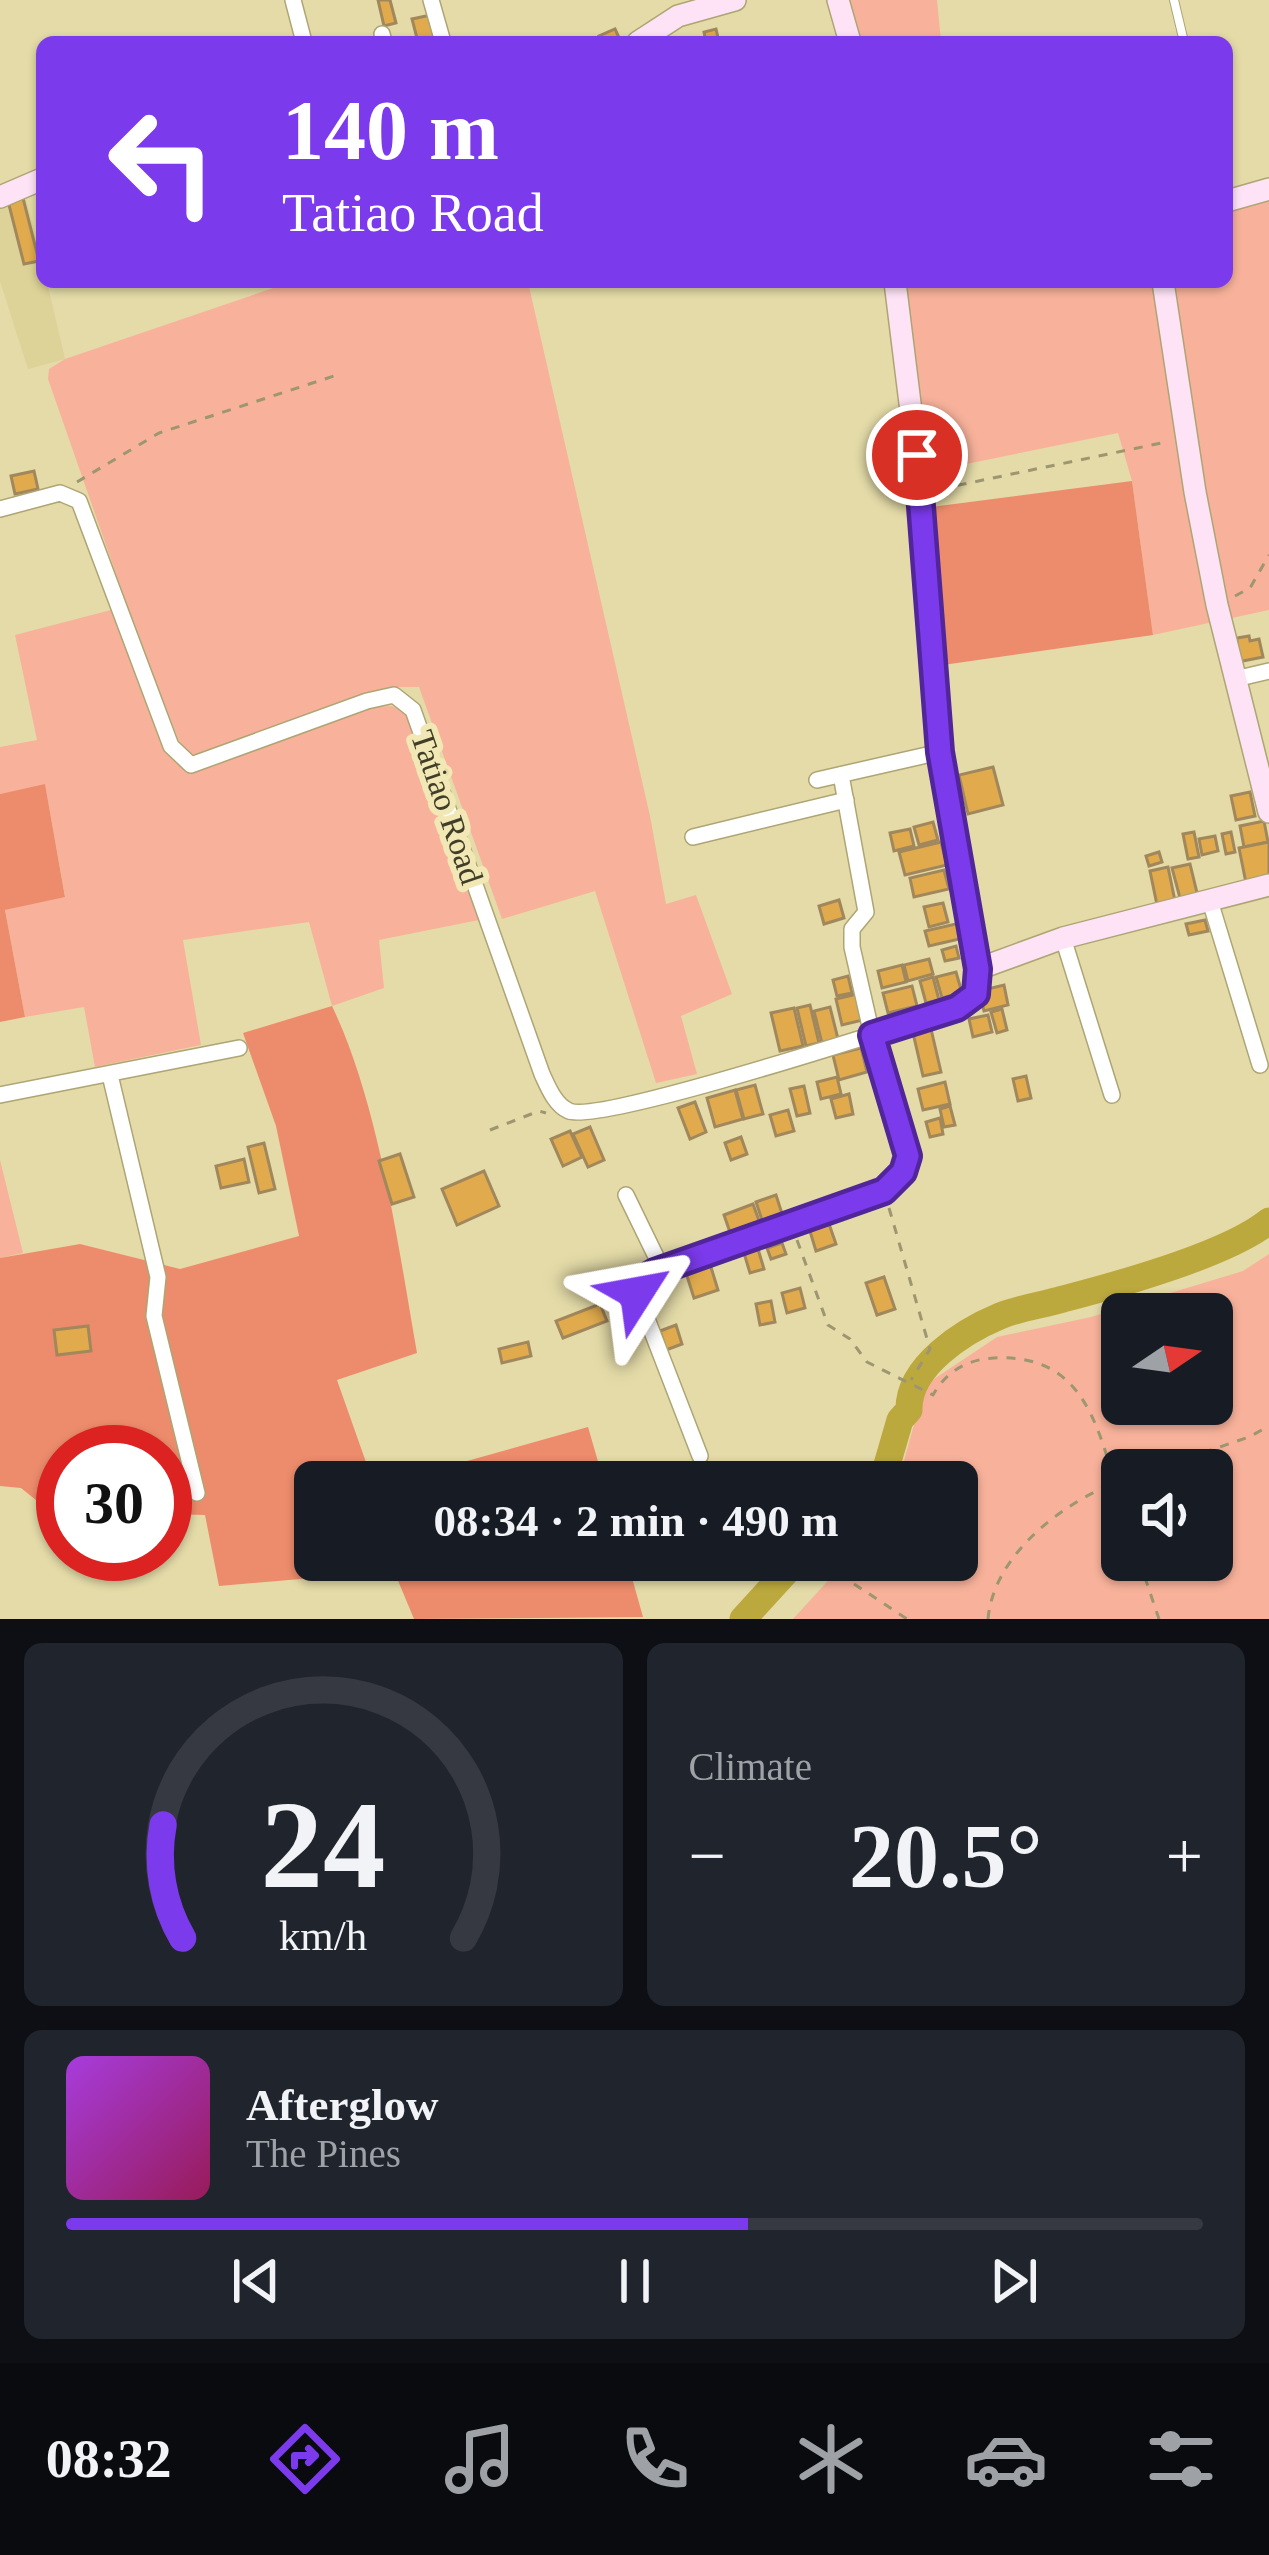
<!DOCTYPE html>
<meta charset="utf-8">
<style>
body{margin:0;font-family:Georgia,serif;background:#20242c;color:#f1f3f6;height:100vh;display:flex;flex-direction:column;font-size:45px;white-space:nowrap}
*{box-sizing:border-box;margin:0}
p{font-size:39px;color:#9ea1a6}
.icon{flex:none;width:66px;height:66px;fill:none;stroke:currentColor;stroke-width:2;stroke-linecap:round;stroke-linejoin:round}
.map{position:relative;height:1619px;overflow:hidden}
.sheet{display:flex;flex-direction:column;gap:24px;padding:24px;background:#0d0f14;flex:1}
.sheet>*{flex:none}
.hud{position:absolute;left:36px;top:36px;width:1197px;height:252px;border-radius:18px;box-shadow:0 3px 9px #0004;background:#7c3aed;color:#fff;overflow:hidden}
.needle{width:78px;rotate:77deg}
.controls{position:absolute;left:1101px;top:1293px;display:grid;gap:24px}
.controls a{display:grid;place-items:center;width:132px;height:132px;border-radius:18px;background:#171b24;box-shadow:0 3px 9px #0004;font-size:60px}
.speed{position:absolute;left:36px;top:1425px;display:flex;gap:24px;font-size:60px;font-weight:700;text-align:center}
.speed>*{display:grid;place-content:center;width:156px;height:156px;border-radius:50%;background:#171b24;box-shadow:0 3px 9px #0004;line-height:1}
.speed .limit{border:18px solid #d22;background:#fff;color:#111}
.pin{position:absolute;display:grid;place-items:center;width:102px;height:102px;color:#fff;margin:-51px;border:6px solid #fff;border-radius:50%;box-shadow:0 3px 12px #0007}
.me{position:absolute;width:132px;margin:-66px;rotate:56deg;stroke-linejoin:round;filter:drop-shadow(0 0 9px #0008)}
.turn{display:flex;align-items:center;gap:42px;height:252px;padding:0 48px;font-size:54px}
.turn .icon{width:156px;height:156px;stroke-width:2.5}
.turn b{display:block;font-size:84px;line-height:102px}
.big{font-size:90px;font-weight:600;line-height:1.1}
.sheet .widget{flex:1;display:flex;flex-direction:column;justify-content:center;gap:18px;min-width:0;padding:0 42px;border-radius:18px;background:#20242c}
.sheet .dial{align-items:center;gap:0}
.dial svg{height:312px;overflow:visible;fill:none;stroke:#363941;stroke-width:7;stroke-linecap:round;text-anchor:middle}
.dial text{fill:#f1f3f6;stroke:none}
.song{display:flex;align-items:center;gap:36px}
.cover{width:144px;height:144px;border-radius:18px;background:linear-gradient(135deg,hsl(280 70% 55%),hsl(330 70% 35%))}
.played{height:12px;border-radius:6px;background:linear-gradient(90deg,#7c3aed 60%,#363941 60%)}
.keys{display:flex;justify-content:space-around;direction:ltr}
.heat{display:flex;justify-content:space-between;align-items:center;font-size:66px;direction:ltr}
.sheet .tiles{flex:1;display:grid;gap:24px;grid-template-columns:1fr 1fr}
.widget:last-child{grid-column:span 2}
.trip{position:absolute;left:294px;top:1461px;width:684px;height:120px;border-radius:18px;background:#171b24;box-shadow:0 3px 9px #0004;font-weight:600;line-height:120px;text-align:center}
.menu{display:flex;height:192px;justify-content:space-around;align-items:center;background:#090b0e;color:#9ea1a6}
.menu .icon{width:84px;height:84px}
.menu .selected{color:#7c3aed}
.menu b{font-size:54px;color:#f1f3f6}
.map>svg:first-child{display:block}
.built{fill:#ddd297}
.green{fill:#f8b29b;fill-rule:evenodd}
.forest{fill:#ed8c6c}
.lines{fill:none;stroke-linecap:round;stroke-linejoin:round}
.river{stroke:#bca93e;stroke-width:27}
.building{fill:#e1ab4d;stroke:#a1875c;stroke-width:3}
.lane-casing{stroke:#aea574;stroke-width:10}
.street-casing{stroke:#aea574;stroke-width:18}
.secondary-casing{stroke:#aea574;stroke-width:24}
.path{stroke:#9d9670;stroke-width:3;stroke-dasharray:9 9;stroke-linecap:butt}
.lane{stroke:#fff;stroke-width:8}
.street{stroke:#fff;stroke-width:15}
.secondary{stroke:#fee3f6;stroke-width:21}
.route-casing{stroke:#51269a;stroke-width:30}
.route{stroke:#7c3aed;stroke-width:21}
.labels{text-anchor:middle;stroke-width:12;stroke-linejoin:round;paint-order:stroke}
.street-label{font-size:33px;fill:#403d28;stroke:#f1e8b5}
</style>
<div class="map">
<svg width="1269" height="1619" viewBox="0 0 1269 1619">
<rect width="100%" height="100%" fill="#e4dba8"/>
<!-- built -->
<path class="built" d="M25,193L42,263V282H47L65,359L28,369L0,281V203Z"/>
<!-- green -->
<g class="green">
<path d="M846,0H937L941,41L857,42Z"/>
<path d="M1269,188V610L1153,635L1132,481L1118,433L927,472L906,282H1227V199Z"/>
<path d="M291,282H528L650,816L666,904L696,895L732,994L681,1016L697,1074L656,1083L595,891L502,919L419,687H393L192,756L179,741L138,637L48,379L49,369L65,359Z"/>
<path d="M111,610L163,750L187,773L371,707L392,706L407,714L479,920L379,940L384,988L332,1006L309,922L183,940L201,1045L95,1067L84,1007L25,1017L5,910L65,896L45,785L0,794V747L37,740L15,635Z"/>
<path d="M0,1160L23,1253L0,1258Z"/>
<path d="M1269,1254V1619H793L847,1560H957V1482H898L925,1385L997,1337L1091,1317L1243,1271ZM1122,1314H1212V1404H1122ZM1122,1470H1212V1560H1122Z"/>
</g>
<!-- forest -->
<g class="forest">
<path d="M1132,481L1153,635L943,665L931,507Z"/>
<path d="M45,784L65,897L5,910L25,1017L0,1022V794Z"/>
<path d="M332,1006C379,1104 398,1245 417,1353L337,1380L373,1482H315V1560H627L643,1617L414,1619L394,1571L219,1586L205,1515L165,1514V1452H63V1513H52L21,1488L0,1486V1258L80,1244L180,1269L299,1236L276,1126L243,1033Z"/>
<path d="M588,1427L604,1482H392Z"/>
</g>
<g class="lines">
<!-- river -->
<g class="river">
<path d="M882,1482L900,1420L909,1410C908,1366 964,1331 1000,1316C1019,1308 1043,1305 1063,1299C1117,1285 1227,1255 1269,1221"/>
<path d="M743,1619L797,1560"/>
</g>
</g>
<!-- building -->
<g class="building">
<path d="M378,0H390L396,23L384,26Z"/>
<path d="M431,15L438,39L418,42L412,19Z"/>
<path d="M615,29L621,42H602L599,36Z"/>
<path d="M716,29L719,42H706L704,32Z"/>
<path d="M23,198L39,261L24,264L8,201Z"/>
<path d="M34,471L38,489L15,494L11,476Z"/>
<path d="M1249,636L1250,641L1259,639L1263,657L1238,662L1237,638Z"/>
<path d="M993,767L1003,805L968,814L959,775Z"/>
<path d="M1250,792L1255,816L1236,820L1231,796Z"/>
<path d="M1264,821L1268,842L1244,847L1240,826Z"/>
<path d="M933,822L938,840L919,845L914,827Z"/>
<path d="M910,829L914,846L894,851L890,833Z"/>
<path d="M1194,832L1199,857L1188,859L1183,834Z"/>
<path d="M1231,832L1235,852L1226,854L1222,834Z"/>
<path d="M1215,836L1218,851L1202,855L1199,839Z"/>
<path d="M941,842L947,865L905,875L899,852Z"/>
<path d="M1269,842V878L1246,883L1239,848Z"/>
<path d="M1159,852L1162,862L1149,866L1146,856Z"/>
<path d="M1190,864L1198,897L1181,902L1172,868Z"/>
<path d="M1168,867L1175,901L1157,905L1150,871Z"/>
<path d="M944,870L949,889L914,897L910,878Z"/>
<path d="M839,900L844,918L824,924L819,906Z"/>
<path d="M943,903L948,922L929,927L924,907Z"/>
<path d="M1205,920L1208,931L1189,935L1186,924Z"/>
<path d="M960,923L964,938L929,946L925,931Z"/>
<path d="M956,946L959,958L945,961L942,950Z"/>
<path d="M929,959L933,974L908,981L904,965Z"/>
<path d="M902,965L906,982L882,988L878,971Z"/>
<path d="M956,972L962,993L942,998L936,977Z"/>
<path d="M848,976L852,993L837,996L833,980Z"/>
<path d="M933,977L939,1000L926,1003L920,981Z"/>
<path d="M1004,985L1008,1005L984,1011L979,991Z"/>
<path d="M912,986L917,1006L888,1013L883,993Z"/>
<path d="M857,994L863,1020L842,1025L836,999Z"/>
<path d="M810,1005L819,1043L806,1046L797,1008Z"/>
<path d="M830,1007L838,1039L822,1043L814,1011Z"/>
<path d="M794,1008L803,1046L780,1051L771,1013Z"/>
<path d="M1002,1009L1007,1030L997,1033L991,1012Z"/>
<path d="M988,1015L992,1032L973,1037L969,1019Z"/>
<path d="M931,1029L941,1072L923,1076L913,1033Z"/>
<path d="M861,1048L867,1072L839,1080L833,1055Z"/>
<path d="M1026,1076L1031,1098L1018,1101L1013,1079Z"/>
<path d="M837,1077L841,1094L821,1099L817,1082Z"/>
<path d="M945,1082L950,1104L923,1110L918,1089Z"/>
<path d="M755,1085L763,1114L744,1119L736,1090Z"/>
<path d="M804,1086L810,1113L797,1116L790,1089Z"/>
<path d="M735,1090L743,1119L715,1127L707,1098Z"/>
<path d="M849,1094L853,1114L836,1118L831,1099Z"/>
<path d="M695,1102L706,1132L690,1139L678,1108Z"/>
<path d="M950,1106L955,1125L944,1127L940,1109Z"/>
<path d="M788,1110L794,1131L776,1136L770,1115Z"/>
<path d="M940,1118L943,1134L930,1137L926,1122Z"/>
<path d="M590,1127L604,1160L588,1167L573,1134Z"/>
<path d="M570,1131L582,1157L563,1166L551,1139Z"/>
<path d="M741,1137L747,1154L731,1160L725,1143Z"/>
<path d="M264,1143L275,1189L259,1193L248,1147Z"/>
<path d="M400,1154L414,1197L392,1204L379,1161Z"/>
<path d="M244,1159L249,1182L221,1188L216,1166Z"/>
<path d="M484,1171L499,1206L457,1225L442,1189Z"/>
<path d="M776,1195L785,1223L765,1229L756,1202Z"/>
<path d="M753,1204L762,1229L733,1241L724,1215Z"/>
<path d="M828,1221L836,1244L816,1251L809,1228Z"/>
<path d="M782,1243L786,1254L771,1259L767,1248Z"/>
<path d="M758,1249L764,1269L750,1273L744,1253Z"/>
<path d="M710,1264L718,1290L694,1298L686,1273Z"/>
<path d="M884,1277L895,1309L877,1315L866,1283Z"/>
<path d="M800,1288L805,1308L787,1313L782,1293Z"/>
<path d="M771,1301L775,1322L760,1325L756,1304Z"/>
<path d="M600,1304L607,1321L563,1338L556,1321Z"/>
<path d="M676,1325L682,1344L666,1350L660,1331Z"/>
<path d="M88,1326L91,1351L57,1355L54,1330Z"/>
<path d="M528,1342L531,1356L502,1363L499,1349Z"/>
</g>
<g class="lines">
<defs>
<path id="lane" d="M1174,0L1184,42"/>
<g id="street">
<path d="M293,0L304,42"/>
<path d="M431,0L443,42"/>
<path d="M382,34L384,42"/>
<path d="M0,509L60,493L79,501L171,746L191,765L367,701L394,695L413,710L542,1074C548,1087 555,1105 569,1111C602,1124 905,1024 957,1008L976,995L978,969"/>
<path d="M1235,679L1269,671"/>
<path d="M817,780L940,752"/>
<path d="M693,837L846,800"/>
<path d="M1210,901L1260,1065"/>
<path d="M1063,938L1112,1095"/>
<path d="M110,1075L158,1277L154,1316L197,1493"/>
<path d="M0,1095L239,1048"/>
<path d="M626,1195L662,1269"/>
<path d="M700,1456L637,1293L638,1282L655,1272L884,1191L903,1172L908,1156L872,1035L852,947V929L866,912L841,775"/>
</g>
<g id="secondary">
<path d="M838,0L850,42"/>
<path d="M638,42L678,16L735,0"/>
<path d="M0,197L42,179"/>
<path d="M1227,201L1269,189"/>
<path d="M895,282L921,492L940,752L978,969L1063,938L1269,885"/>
<path d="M1163,282L1195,492L1217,605L1269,812"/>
</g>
</defs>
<!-- lane casing -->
<use href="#lane" class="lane-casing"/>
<!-- street casing -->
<use href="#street" class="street-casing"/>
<!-- secondary casing -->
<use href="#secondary" class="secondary-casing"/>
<!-- path -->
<g class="path">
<path d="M77,482L159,433L334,376"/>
<path d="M940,489L1166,442"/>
<path d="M1235,596L1250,588L1269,555"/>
<path d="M490,1130L539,1111L546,1113"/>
<path d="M889,1208L930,1349L911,1380"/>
<path d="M797,1240L828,1325L850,1339L867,1362L933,1395C946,1371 969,1359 994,1358C1089,1353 1099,1435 1122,1506"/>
<path d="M1152,1470L1249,1437L1269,1426"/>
<path d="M1139,1560L1159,1619"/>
<path d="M839,1574L907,1619"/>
<path d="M988,1619C994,1553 1065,1501 1122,1480"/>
</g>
<!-- lane -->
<use href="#lane" class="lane"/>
<!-- street -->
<use href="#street" class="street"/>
<!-- secondary -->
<use href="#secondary" class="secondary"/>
</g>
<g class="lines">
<defs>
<path id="route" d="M637,1293L638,1282L655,1272L884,1191L903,1172L908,1156L872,1035L957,1008L976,994L978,969L940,752L917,455"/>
</defs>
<!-- route casing -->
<use href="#route" class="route-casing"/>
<!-- route -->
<use href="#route" class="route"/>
</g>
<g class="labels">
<!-- street labels -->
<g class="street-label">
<text transform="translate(448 807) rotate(71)" y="12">Tatiao Road</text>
</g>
</g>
</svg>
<div class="controls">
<a><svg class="needle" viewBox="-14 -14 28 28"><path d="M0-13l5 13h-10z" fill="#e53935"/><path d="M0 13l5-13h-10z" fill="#9ea1a6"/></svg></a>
<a><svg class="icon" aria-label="sound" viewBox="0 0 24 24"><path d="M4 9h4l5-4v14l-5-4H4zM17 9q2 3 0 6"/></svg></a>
</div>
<div class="speed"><div class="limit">30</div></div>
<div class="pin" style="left:917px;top:455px;background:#d93025"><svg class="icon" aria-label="arrive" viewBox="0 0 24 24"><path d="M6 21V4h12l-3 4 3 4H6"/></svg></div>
<svg class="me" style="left:637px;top:1293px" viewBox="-20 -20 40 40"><path d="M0-17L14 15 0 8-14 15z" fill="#7c3aed" stroke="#fff" stroke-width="4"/></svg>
<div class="trip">08:34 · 2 min · 490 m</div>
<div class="hud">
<div class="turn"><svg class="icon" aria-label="left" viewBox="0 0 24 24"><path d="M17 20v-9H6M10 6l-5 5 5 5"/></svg><div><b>140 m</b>Tatiao Road</div></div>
</div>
</div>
<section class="sheet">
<div class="tiles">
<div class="widget dial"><svg viewBox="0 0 100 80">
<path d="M14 69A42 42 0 1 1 86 69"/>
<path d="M14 69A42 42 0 0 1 9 40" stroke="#7c3aed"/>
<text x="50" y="56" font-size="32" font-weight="700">24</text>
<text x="50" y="72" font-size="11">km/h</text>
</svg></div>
<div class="widget"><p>Climate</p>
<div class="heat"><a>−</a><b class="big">20.5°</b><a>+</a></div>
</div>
<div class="widget">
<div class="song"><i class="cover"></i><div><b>Afterglow</b><p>The Pines</p></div></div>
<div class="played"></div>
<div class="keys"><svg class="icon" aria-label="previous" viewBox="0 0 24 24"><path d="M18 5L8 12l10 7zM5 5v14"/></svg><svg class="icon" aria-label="pause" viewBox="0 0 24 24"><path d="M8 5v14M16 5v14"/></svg><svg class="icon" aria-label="next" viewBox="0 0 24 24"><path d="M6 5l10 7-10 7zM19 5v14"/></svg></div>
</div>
</div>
</section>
<nav class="menu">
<b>08:32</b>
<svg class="icon selected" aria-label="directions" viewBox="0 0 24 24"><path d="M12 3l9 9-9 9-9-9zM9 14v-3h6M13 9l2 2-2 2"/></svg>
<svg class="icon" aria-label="music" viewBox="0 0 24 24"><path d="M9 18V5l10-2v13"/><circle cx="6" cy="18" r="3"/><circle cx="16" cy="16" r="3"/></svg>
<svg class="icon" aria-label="phone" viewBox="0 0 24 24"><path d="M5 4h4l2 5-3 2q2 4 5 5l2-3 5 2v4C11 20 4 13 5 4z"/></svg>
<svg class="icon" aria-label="climate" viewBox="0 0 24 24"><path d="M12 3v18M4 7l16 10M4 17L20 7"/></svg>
<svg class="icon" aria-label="car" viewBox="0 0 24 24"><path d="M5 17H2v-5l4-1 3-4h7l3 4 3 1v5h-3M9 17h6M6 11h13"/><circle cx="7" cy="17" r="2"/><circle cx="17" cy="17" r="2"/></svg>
<svg class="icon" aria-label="filters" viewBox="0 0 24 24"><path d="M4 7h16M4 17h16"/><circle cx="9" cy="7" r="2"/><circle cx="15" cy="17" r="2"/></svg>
</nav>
